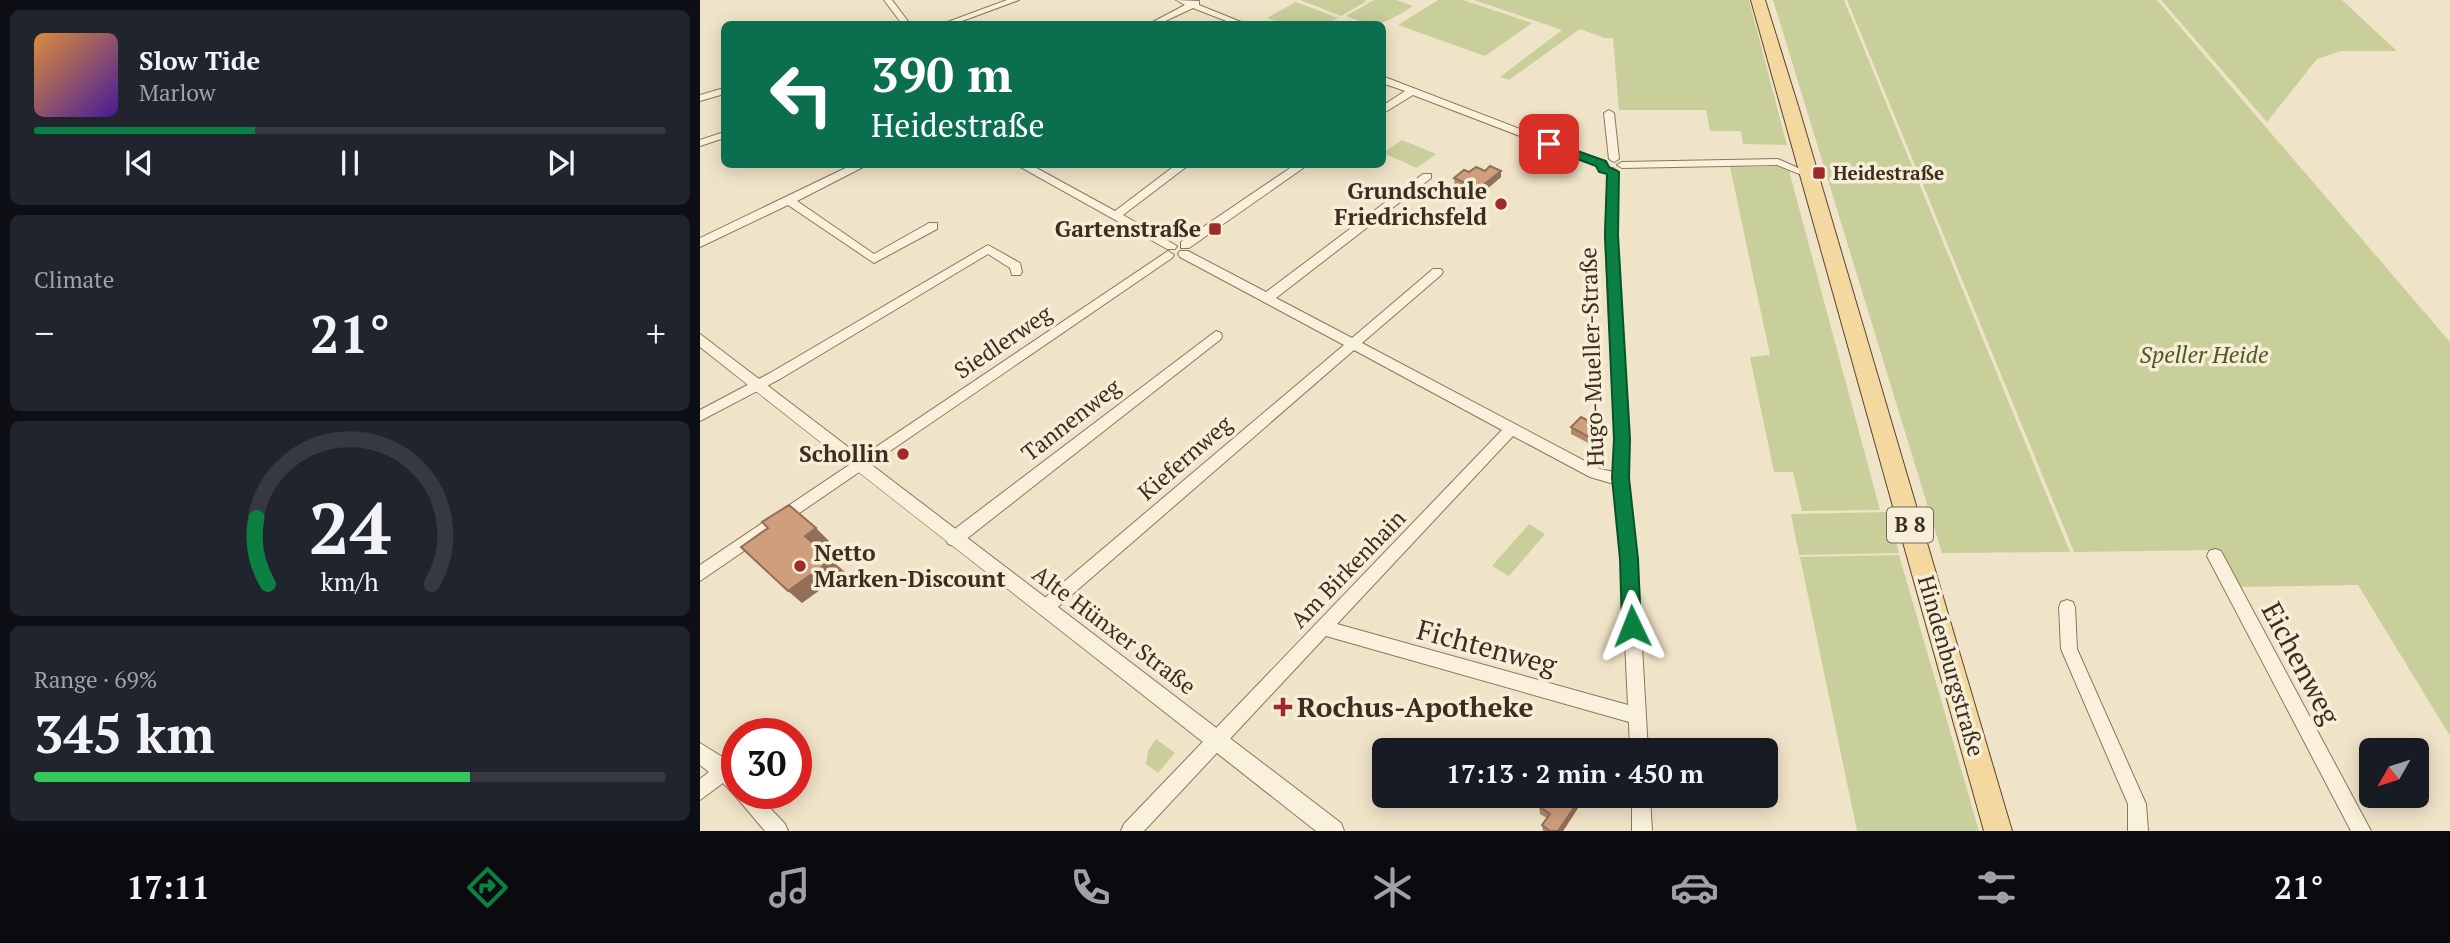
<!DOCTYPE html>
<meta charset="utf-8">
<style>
body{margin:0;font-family:"PT Serif",serif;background:#20242c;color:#f1f3f6;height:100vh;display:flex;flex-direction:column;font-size:26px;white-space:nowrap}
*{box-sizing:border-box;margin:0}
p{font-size:23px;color:#9ea1a6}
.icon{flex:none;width:38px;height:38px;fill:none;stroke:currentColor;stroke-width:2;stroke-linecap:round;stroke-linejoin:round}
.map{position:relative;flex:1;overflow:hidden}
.side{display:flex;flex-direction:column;gap:10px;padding:10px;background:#0d0f14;width:700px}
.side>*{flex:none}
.top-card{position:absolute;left:21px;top:21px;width:665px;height:147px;border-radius:10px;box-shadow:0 4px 18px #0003;background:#0b6e4f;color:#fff;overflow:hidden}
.needle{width:46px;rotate:231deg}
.controls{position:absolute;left:1659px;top:738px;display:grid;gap:14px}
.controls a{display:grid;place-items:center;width:70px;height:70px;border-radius:10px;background:#171b24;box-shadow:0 4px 18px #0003;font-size:35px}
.speed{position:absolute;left:21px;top:718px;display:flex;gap:14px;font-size:35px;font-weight:700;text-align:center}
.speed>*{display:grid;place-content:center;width:91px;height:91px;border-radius:50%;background:#171b24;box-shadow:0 4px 18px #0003;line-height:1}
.speed .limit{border:10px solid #d22;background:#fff;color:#111}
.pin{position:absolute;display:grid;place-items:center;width:60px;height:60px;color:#fff;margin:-30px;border-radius:14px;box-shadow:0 4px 10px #0006}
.me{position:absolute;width:77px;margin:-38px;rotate:358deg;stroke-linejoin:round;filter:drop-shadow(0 0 5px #0008)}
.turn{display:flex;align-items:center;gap:24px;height:147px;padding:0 35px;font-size:32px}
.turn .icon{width:91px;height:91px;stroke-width:2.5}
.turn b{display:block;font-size:49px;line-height:60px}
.big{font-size:52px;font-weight:600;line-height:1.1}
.side .card{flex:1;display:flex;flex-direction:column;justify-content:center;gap:10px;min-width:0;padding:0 24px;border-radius:10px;background:#20242c}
.side .dial{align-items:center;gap:0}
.dial svg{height:182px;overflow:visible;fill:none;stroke:#363941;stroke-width:7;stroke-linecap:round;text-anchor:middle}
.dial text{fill:#f1f3f6;stroke:none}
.song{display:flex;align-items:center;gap:21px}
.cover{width:84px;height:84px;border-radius:10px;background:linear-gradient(135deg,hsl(30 70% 55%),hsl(260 70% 35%))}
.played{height:7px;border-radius:4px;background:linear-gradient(90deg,#0b8043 35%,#363941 35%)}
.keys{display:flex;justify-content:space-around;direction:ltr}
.heat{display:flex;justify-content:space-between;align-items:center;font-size:38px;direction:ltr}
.charge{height:10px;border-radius:5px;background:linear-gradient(90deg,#34c759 69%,#363941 0)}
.trip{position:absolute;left:672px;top:738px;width:406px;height:70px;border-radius:10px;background:#171b24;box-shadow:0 4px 18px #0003;font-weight:600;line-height:70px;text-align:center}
.dock{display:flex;height:112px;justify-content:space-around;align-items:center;background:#090b0e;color:#9ea1a6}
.dock .icon{width:49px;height:49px}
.dock .selected{color:#0b8043}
.dock b{font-size:32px;color:#f1f3f6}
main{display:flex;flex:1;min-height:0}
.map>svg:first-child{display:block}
.green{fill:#c9cf9b}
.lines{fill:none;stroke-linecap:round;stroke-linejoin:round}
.minor-casing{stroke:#8d765c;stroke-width:2}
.tertiary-casing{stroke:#8d765c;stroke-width:2}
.primary-casing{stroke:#5b4430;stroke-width:2}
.minor{fill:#faf1dc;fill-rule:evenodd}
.tertiary{fill:#faf1dc;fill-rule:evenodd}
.primary{fill:#f3d9a0;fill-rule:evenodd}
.wall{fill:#b2896c}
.shaded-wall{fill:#916f58}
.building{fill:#cf9f7d;stroke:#916f58;stroke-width:2}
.route{fill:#0b8043;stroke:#07532c;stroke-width:2}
.poi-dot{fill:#9e2a2b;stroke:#f7eed8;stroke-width:2.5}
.labels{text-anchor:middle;stroke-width:7;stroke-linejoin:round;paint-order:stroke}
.far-poi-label{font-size:19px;font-weight:bold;fill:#3d2e20;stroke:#f7eed8;text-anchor:start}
.shield{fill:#f7eed8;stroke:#756857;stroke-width:2}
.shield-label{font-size:21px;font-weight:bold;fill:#3d2e20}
.poi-label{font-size:23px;font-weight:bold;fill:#3d2e20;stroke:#f7eed8;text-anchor:end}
.street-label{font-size:23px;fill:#3d2e20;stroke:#f7eed8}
.park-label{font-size:23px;font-style:italic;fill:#4d5a26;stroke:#f7eed8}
.near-street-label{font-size:28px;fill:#3d2e20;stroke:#f7eed8}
.near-poi-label{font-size:28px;font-weight:bold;fill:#3d2e20;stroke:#f7eed8;text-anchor:start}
</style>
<main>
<section class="side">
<div class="card">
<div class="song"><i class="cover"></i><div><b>Slow Tide</b><p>Marlow</p></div></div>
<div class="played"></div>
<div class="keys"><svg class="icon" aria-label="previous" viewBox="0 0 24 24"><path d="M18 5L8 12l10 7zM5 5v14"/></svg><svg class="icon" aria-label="pause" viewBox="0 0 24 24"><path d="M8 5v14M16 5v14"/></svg><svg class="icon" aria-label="next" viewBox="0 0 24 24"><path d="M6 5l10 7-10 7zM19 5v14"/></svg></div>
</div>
<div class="card"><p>Climate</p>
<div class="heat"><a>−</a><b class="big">21°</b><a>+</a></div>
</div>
<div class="card dial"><svg viewBox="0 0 100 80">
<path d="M14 69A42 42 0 1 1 86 69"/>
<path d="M14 69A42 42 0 0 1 9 40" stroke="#0b8043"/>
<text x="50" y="56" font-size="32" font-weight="700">24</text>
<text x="50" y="72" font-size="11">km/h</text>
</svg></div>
<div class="card"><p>Range · 69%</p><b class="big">345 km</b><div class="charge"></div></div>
</section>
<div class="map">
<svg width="1750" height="831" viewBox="0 0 1750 831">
<rect width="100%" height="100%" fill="#f0e4c8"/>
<!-- green -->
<g class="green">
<path d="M600,0H665L667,1L641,16Z"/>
<path d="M674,0H696L713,6C684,24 679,29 646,16Z"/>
<path d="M738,0H763L832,23L785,56L698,25Z"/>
<path d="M774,0H1049L1087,145L1043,144L1041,131H1010L1006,110H919L913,38H904L880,29L809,80L800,77L862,30Z"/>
<path d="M1073,0H1144L1370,552L1242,553Z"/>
<path d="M1147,0H1457L1750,342V736L1658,585L1541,587L1521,550L1374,552Z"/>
<path d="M1461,0H1642L1697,51H1641L1617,59L1567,122Z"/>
<path d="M596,2L638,18C617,30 589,26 567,18Z"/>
<path d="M702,140L736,154L717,168L683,153Z"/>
<path d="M1030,167H1088L1180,510L1102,511L1093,472H1074L1050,357L1070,355Z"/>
<path d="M1188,512L1199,553L1099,555L1091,514Z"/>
<path d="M829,524L845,534L809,576L792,566Z"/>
<path d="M1199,555L1279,831H1157L1100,557Z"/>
<path d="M456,739L475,753L458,773L446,764L448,751Z"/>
</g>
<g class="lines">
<defs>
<g id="minor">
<path d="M184,0H192L210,24H202Z"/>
<path d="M307,0H319L254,24H242Z"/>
<path d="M476,0L499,1V5L546,24H534L493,8L459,24H449L485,5Z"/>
<path d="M682,76L906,162L907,164L902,167L898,166L713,95L682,114V106L705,91L682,83Z"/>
<path d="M24,88V94L0,101V95Z"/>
<path d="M909,110L914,113L919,159L914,162L909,159L904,113Z"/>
<path d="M24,132V138L0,146V140Z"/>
<path d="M1078,159L1107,172L1102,175L1077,165L922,168L917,165L922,162Z"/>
<path d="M154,164H169L97,201L174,254L229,223H237V229L174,263L88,205L0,247V238Z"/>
<path d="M315,164H329L415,211L477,164H490L423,215L477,246L475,249H467Z"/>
<path d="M596,164H609L489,248H481V242Z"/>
<path d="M913,168L918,171L917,235L929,439L928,478L937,559L948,751H930L929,722L626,636L444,831H421L424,824L802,430L654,350L352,612L346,614L340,612L338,607L340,602L644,345L480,257L478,254L480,251H488L566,292L723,174H731V178L576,298L652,338L733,269H741L743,272L741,275L662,343L900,469L914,472L915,439L905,235L908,171ZM813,436L890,477L914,484L921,559L928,705L637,624Z"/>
<path d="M288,245L320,263L322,272L320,275H312L310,268L288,254L80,379L0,421V410L70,373Z"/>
<path d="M468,251L474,255L472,258L0,581V565Z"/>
<path d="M516,331L521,333L522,336L521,339L260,544L254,546L248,544L246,539L248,534Z"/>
<path d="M1515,549L1521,551L1671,831H1651L1507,556L1509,551Z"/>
<path d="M1367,600L1373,602L1375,607L1377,649L1446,804L1448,831H1428V804L1361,649L1359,607L1361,602Z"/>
<path d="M0,743L32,763L37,771V793H56L85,824L88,831H65C51,815 38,798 23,783L0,800V779L9,772L0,765Z"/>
<path d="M932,796H950L952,831H932Z"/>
</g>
<path id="tertiary" d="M0,334L641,823L644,831H616C411,669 204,509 0,347Z"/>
<path id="primary" d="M1051,0H1065L1099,109L1312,831H1284Z"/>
</defs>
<!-- minor casing -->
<use href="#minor" class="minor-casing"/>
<!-- tertiary casing -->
<use href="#tertiary" class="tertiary-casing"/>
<!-- primary casing -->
<use href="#primary" class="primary-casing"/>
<!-- minor -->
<use href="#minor" class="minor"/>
<!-- tertiary -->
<use href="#tertiary" class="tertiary"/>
<!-- primary -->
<use href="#primary" class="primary"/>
</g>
<!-- wall -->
<g class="wall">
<path d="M801,177L779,196L755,185L754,178Z"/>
<path d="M871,427L908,431L907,437L898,448L871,434Z"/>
<path d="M839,796H886L863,831H843L842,825L847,818L840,814L839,806L844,800Z"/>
</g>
<!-- shaded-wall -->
<g class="shaded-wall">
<path d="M801,171V177L779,196L778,189Z"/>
<path d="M908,431L907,437L898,448V442Z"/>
<path d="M116,528L129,541L118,549L105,536Z"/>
<path d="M131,560L145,572L102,603L88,591Z"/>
<path d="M882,796H886L863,831H858Z"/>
</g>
<!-- building -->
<g class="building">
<path d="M790,166L801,171L778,189L754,178L764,170L769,172L776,167L785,171Z"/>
<path d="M881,417L908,431L898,442L871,427Z"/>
<path d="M89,505L116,528L105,536L131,560L88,591L41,547L68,528L62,522Z"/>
<path d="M847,796H882L858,831H850L842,825L850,814L839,806Z"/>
</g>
<!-- route -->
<path class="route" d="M849,141L906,161L909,167L919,172L918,235L930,439L929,478L938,559L941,626L938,632L932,634L925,632L922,626L920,559L912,478L914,439L905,235L907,174L899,172L896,166L845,147V142Z"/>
<!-- markers -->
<g class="poi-dot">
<rect x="1112" y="166" width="14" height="14" rx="3.5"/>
<circle cx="801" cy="204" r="7"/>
<rect x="508" y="222" width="14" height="14" rx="3.5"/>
<circle cx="203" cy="454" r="7"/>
<circle cx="100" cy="566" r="7"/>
<path d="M579.5 696.5h7v7h7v7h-7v7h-7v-7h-7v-7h7z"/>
</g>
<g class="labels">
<!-- far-poi labels -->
<g class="far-poi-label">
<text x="1133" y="180">Heidestraße</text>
</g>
<!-- shield labels -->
<rect class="shield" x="1187" y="507.5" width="46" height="35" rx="5"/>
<g class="shield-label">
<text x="1210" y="532">B 8</text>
</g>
<!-- poi labels -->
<g class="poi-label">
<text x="787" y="199">Grundschule<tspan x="787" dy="26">Friedrichsfeld</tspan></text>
<text x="501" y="237">Gartenstraße</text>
<text x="189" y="462">Schollin</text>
<text x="114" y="561" text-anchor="start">Netto<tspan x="114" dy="26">Marken-Discount</tspan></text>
</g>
<!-- street labels -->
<g class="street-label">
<text transform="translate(303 342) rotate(-34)" y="8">Siedlerweg</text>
<text transform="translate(892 357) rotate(-92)" y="8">Hugo-Mueller-Straße</text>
<text transform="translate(371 420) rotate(-38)" y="8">Tannenweg</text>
<text transform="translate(485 458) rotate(-41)" y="8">Kiefernweg</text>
<text transform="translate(648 569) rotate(-46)" y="8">Am Birkenhain</text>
<text transform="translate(414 630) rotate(37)" y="8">Alte Hünxer Straße</text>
<text transform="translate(1251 666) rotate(74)" y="8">Hindenburgstraße</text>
</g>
<!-- park labels -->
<g class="park-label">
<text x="1504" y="363">Speller Heide</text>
</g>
<!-- near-street labels -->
<g class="near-street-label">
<text transform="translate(787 647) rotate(15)" y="10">Fichtenweg</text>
<text transform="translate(1601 663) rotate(62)" y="10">Eichenweg</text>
</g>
<!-- near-poi labels -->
<g class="near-poi-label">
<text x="597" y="717">Rochus-Apotheke</text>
</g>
</g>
</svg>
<div class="controls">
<a><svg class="needle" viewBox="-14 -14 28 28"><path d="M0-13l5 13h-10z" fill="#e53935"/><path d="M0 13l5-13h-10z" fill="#9ea1a6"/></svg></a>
</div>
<div class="speed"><div class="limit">30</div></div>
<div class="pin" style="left:849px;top:144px;background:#d93025"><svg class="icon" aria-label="arrive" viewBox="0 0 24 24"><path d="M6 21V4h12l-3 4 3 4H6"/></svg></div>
<svg class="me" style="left:932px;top:626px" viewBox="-20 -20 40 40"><path d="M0-17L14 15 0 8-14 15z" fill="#0b8043" stroke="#fff" stroke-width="4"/></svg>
<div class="trip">17:13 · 2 min · 450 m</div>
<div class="top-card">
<div class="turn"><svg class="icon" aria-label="left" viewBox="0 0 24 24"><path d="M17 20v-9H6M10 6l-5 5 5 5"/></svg><div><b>390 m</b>Heidestraße</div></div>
</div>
</div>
</main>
<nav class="dock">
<b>17:11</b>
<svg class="icon selected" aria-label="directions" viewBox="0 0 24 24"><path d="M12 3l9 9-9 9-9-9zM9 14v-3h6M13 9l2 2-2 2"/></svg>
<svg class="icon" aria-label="music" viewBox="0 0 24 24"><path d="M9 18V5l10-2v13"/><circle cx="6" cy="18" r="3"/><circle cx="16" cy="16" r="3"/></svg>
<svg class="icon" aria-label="phone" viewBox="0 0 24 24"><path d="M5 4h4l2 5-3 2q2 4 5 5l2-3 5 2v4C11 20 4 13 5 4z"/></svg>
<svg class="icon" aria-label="climate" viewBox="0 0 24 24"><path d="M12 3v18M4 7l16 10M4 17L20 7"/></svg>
<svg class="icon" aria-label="car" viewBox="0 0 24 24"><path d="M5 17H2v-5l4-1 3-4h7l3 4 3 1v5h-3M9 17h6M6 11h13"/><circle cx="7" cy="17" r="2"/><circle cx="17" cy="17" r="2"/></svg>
<svg class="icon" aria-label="filters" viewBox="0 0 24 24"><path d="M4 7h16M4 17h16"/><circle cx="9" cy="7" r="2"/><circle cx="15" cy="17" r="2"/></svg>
<b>21°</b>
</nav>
